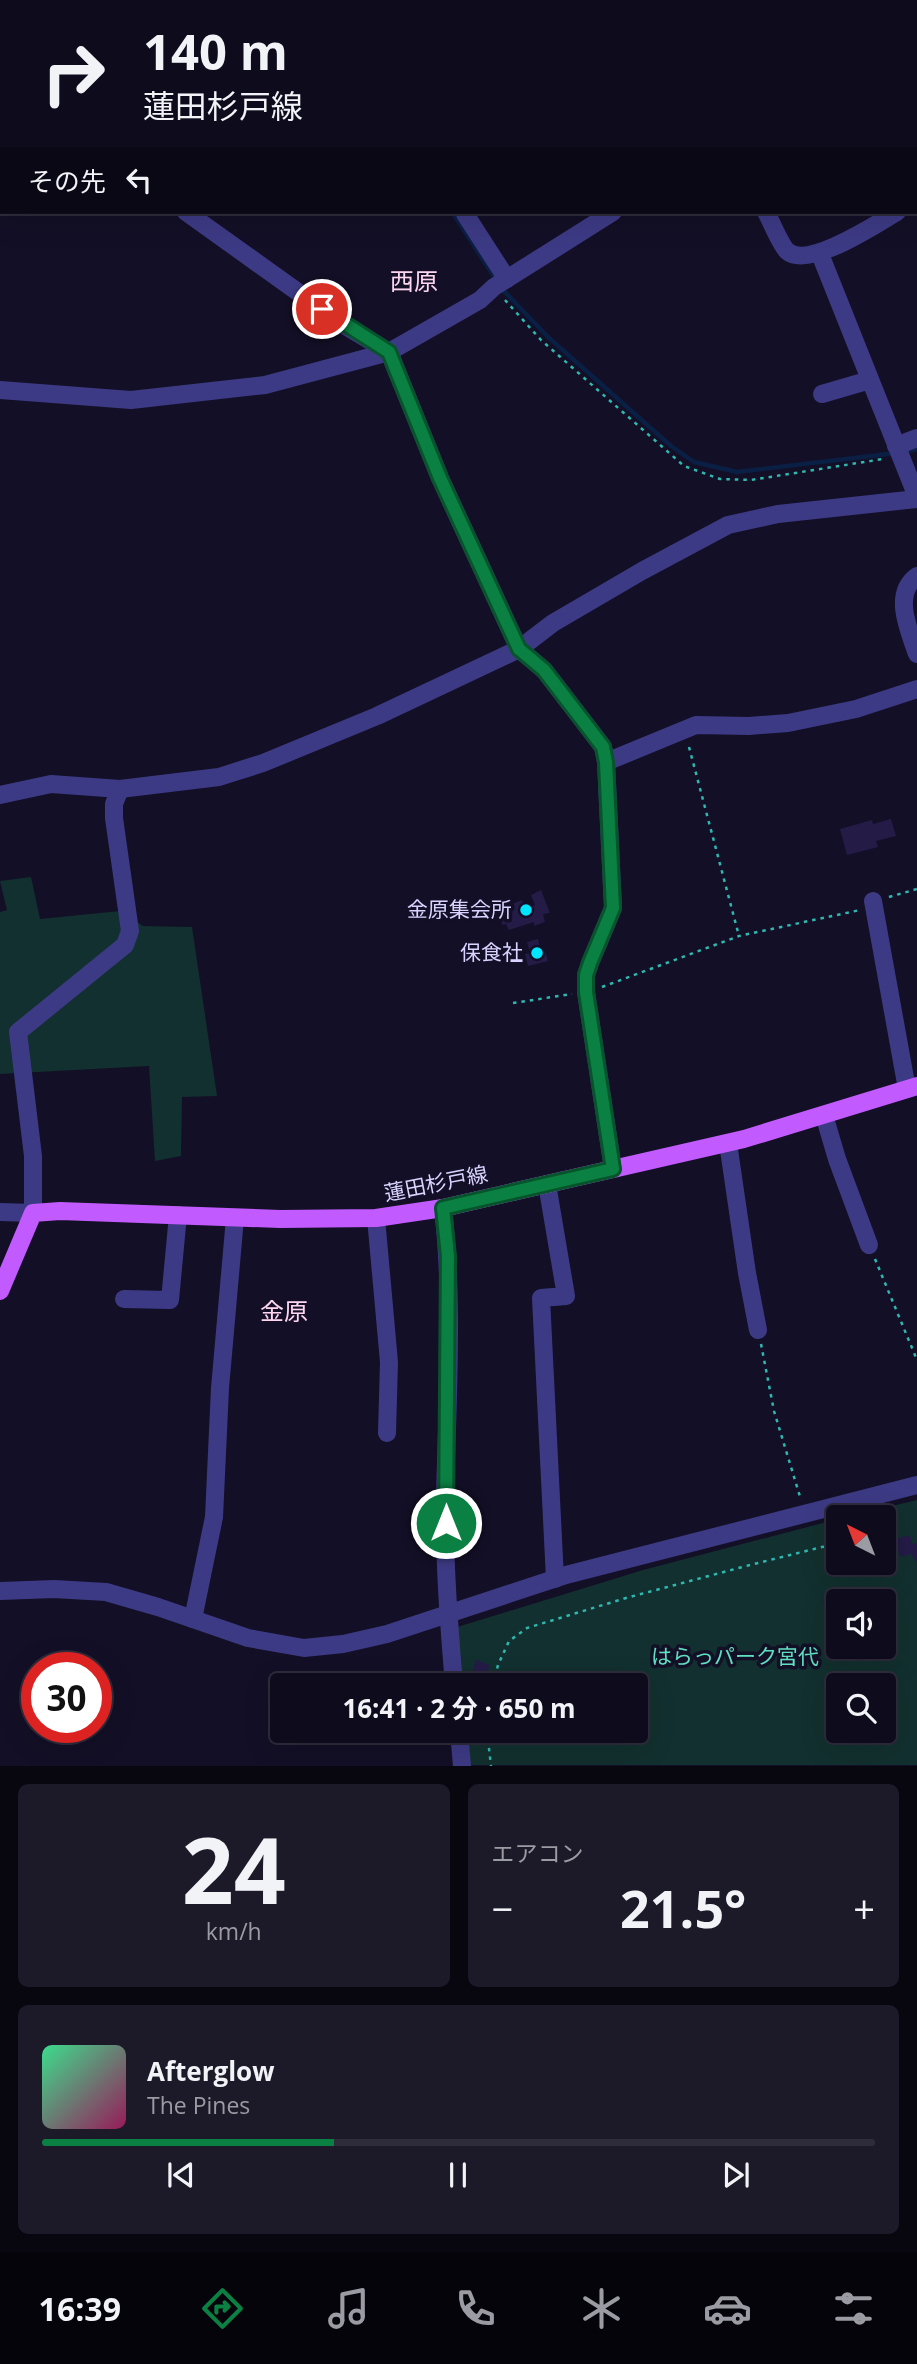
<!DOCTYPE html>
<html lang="ja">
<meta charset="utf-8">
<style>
body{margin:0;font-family:"Open Sans","Noto Sans JP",sans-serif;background:#1c1929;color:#f1f3f6;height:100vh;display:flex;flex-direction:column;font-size:26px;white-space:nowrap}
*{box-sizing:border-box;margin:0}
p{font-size:23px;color:#9b9ba3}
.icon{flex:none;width:38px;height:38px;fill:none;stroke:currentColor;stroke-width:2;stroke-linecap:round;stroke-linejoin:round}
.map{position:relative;height:1766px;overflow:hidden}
.side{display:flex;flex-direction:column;gap:18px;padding:18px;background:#08060f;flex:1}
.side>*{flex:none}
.top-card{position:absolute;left:0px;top:0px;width:917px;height:214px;box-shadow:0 7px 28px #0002,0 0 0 2px #2e2b3b;background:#0e0b1c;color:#f1f3f6;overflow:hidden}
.needle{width:46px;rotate:318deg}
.fabs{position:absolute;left:826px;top:1505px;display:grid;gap:14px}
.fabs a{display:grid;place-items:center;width:70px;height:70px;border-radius:7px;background:#0e0b1c;box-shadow:0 7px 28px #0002,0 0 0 2px #2e2b3b;font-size:35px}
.speed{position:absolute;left:21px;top:1652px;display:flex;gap:14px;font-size:35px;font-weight:700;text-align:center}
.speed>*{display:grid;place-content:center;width:91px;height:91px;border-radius:50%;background:#0e0b1c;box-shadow:0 7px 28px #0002,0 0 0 2px #2e2b3b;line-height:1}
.speed .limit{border:10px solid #d22;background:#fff;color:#111}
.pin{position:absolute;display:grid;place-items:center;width:60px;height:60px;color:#fff;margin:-30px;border:4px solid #fff;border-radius:50%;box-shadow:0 2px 7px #0007}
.me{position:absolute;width:77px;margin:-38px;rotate:0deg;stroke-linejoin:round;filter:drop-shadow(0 0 5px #0008)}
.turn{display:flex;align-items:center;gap:24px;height:147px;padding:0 28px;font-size:32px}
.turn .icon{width:91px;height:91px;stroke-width:2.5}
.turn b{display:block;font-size:49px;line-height:60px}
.then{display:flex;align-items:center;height:66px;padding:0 28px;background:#0003;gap:14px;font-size:26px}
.big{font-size:52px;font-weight:700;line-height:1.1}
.side .card{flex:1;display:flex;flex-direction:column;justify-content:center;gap:10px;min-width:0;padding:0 24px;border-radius:10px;background:#1c1929}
.side .dial{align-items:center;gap:0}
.dial b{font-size:91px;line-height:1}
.song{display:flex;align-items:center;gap:21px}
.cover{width:84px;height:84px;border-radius:10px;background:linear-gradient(135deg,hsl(150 70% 55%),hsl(330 70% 35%))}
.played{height:7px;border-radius:4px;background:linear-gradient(90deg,#0b8043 35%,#2e2b3b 35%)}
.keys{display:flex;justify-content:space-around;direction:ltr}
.heat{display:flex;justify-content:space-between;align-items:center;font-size:38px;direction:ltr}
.side .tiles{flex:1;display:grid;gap:18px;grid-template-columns:1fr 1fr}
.card:last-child{grid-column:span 2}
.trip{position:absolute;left:270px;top:1673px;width:378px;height:70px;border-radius:7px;background:#0e0b1c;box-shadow:0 7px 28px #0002,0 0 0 2px #2e2b3b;font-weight:700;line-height:70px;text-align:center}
.menu{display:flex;height:112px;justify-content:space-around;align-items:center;background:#06040b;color:#9b9ba3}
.menu .icon{width:49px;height:49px}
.menu .on{color:#0b8043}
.menu b{font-size:32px;color:#f1f3f6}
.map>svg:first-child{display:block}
.green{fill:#12302f;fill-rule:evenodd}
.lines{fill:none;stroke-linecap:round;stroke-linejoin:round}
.stream{stroke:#0a1f44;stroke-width:4.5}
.building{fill:#241b47}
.path{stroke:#2fb8b0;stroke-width:2.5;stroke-dasharray:3.5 5;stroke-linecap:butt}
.minor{stroke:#3d3a85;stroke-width:18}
.major{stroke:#c25bff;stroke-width:18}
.route-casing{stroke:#07532c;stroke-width:18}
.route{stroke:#0b8043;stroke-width:12}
.poi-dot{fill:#00e5ff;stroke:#130f26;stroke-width:2.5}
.labels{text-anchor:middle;stroke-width:7;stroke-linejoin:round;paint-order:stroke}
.poi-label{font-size:21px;fill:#d9d4ff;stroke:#130f26;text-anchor:end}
.street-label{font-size:21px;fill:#d9d4ff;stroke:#130f26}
.park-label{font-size:21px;fill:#5fe0c0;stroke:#130f26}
.quarter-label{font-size:24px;fill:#ffd6f0;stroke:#130f26}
</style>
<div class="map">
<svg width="917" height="1766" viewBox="0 0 917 1766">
<rect width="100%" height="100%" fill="#130f26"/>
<!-- green -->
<g class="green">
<path d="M31,877L40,919L120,911L143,926L192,927L217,1096L182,1097L181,1156L155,1161L149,1066L0,1074V912L7,910L0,881Z"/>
<path d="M917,1500V1765H465L462,1731H635V1685H459L454,1628L643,1570L838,1519V1563H884V1517H846ZM838,1601H884V1647H838ZM838,1685H884V1731H838Z"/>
</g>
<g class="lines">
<!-- stream -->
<g class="stream">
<path d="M44,0L50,2"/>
<path d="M452,212L497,281"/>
<path d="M502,289L548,337L671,446L694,462L737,472L896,453"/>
<path d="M905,452L917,449"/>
</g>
</g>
<!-- building -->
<g class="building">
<path d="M891,819L896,836L876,841L878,847L847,855L840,829L872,820L873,824Z"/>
<path d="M541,890L550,913L543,914L545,922L534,926V922L509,930L506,924L502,925L501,919L506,917L502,908L522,900L526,908L535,905L531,895Z"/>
<path d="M538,939L540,949L544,948L548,961L528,966L525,954L530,953L527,942Z"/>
<path d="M888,1518L891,1526L884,1528V1520Z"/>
<path d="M910,1535L912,1544L917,1543V1563L911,1554L900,1557L895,1539Z"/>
<path d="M476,1660L490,1665L486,1678L472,1673Z"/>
</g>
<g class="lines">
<!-- path -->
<g class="path">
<path d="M30,0L35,2"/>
<path d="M505,300L541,340L684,466L720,479L751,480L883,459"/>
<path d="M689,747L739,936"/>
<path d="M889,897L917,889"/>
<path d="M602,987L739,936L860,910"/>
<path d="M513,1003L572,994"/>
<path d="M875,1259L917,1360"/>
<path d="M761,1344L774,1411L801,1500"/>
<path d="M884,1558L887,1559"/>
<path d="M493,1685L498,1665L509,1641L527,1628L626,1598L750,1565L822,1547L838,1546"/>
<path d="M487,1731L491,1766"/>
</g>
<!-- minor -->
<g class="minor">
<path d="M542,0V2"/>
<path d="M412,2L415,0"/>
<path d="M483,2L486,0"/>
<path d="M0,93L2,94"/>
<path d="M915,202L917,201"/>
<path d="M186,212L344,325L389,352L440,478L519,649L544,670L587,726L603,747L606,762L696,725L749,726L788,723L856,709L917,689"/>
<path d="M766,212C771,221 780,244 787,251C808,270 876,224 897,212"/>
<path d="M465,214L507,279"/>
<path d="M820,254L917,497"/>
<path d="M0,390L131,400L265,385L389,352L480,300L494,287L613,212"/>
<path d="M822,394L870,380"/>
<path d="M896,446L917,438"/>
<path d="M917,576C892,594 909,630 917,654"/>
<path d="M606,762L613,908L590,963L586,975V992L613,1169"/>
<path d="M0,795L51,784L120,789L219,777L263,763L377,716L519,649L553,623L642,571L728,525L778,514L917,499"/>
<path d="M873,901L907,1089"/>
<path d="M824,1115L837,1159L869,1245"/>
<path d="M728,1143L747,1273L758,1330"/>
<path d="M547,1184L566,1296L541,1298L555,1579"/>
<path d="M443,1208C454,1304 447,1403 445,1500C444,1562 449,1624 454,1685"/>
<path d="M0,1212L33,1213V1156L18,1032L125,945L130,931L114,818V804L120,789"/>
<path d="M376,1218L389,1362L387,1433"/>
<path d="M124,1299L170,1300L178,1215"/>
<path d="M0,1591L54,1589L106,1592L158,1607L248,1638L304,1648L343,1644L387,1634L566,1575L917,1485"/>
<path d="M193,1619L214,1517L220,1388L235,1218"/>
<path d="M459,1731L462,1766"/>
</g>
<!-- major -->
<g class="major">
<path d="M907,0V2"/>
<path d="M915,69L917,83"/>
<path d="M0,1291L33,1213L60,1211L280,1219L376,1218L443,1208L744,1139L917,1086"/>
</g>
</g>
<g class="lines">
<defs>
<path id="route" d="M322,309L389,352L440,478L519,649L544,670L587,726L603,747L606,762L613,908L590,963L586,975V992L613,1169L443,1208L448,1256L446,1523"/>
</defs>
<!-- route casing -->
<use href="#route" class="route-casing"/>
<!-- route -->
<use href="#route" class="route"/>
</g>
<!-- markers -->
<g class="poi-dot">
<circle cx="526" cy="910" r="7"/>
<circle cx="537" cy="953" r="7"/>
</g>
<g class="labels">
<!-- poi labels -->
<g class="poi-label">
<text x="512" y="917">金原集会所</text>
<text x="523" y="960">保食社</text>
</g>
<!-- street labels -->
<g class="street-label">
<text transform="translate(436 1184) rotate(-11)" y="7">蓮田杉戸線</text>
</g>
<!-- park labels -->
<g class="park-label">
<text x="735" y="1664">はらっパーク宮代</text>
</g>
<!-- quarter labels -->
<g class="quarter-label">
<text x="414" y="290">西原</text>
<text x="284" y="1320">金原</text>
</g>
</g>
</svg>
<div class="fabs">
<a><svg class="needle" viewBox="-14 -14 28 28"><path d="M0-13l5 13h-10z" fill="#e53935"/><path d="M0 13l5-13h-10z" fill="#9b9ba3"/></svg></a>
<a><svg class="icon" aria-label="sound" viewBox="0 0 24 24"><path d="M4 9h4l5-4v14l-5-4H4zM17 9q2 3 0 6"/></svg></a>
<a><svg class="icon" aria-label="search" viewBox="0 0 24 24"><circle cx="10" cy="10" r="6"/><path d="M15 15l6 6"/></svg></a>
</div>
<div class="speed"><div class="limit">30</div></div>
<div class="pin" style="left:322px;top:309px;background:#d93025"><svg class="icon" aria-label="arrive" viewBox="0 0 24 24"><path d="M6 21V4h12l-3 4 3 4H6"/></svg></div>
<svg class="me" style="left:446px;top:1523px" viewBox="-20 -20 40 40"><circle r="17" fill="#0b8043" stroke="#fff" stroke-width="3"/><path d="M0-11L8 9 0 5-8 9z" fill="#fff"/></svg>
<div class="trip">16:41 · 2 分 · 650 m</div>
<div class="top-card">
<div class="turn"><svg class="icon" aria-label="right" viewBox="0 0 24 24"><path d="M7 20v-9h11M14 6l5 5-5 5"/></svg><div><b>140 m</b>蓮田杉戸線</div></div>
<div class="then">その先<svg class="icon" aria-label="left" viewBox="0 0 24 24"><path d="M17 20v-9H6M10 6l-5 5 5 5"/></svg></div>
</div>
</div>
<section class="side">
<div class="tiles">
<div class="card dial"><b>24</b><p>km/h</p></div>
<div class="card"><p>エアコン</p>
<div class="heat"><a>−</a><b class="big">21.5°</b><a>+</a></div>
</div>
<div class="card">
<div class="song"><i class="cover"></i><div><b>Afterglow</b><p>The Pines</p></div></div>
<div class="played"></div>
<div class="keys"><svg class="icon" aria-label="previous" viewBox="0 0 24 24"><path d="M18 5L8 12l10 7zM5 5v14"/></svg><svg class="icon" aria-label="pause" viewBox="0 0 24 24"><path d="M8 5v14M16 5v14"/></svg><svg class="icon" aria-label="next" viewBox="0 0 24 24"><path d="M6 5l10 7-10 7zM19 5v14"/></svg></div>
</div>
</div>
</section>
<nav class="menu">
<b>16:39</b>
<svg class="icon on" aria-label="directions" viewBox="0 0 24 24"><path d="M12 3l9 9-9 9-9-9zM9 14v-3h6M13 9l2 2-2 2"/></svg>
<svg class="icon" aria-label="music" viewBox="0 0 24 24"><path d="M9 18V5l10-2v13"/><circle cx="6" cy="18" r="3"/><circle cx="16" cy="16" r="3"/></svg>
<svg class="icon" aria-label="phone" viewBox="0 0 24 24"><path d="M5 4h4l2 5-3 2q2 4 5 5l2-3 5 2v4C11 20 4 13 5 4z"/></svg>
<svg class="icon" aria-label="climate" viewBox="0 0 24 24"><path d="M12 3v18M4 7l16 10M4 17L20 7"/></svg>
<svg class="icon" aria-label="car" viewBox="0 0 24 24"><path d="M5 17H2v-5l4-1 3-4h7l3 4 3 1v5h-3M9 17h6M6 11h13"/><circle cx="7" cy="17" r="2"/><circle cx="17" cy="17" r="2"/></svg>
<svg class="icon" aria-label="filters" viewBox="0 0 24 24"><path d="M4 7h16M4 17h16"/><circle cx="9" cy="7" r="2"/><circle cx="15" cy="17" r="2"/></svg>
</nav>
